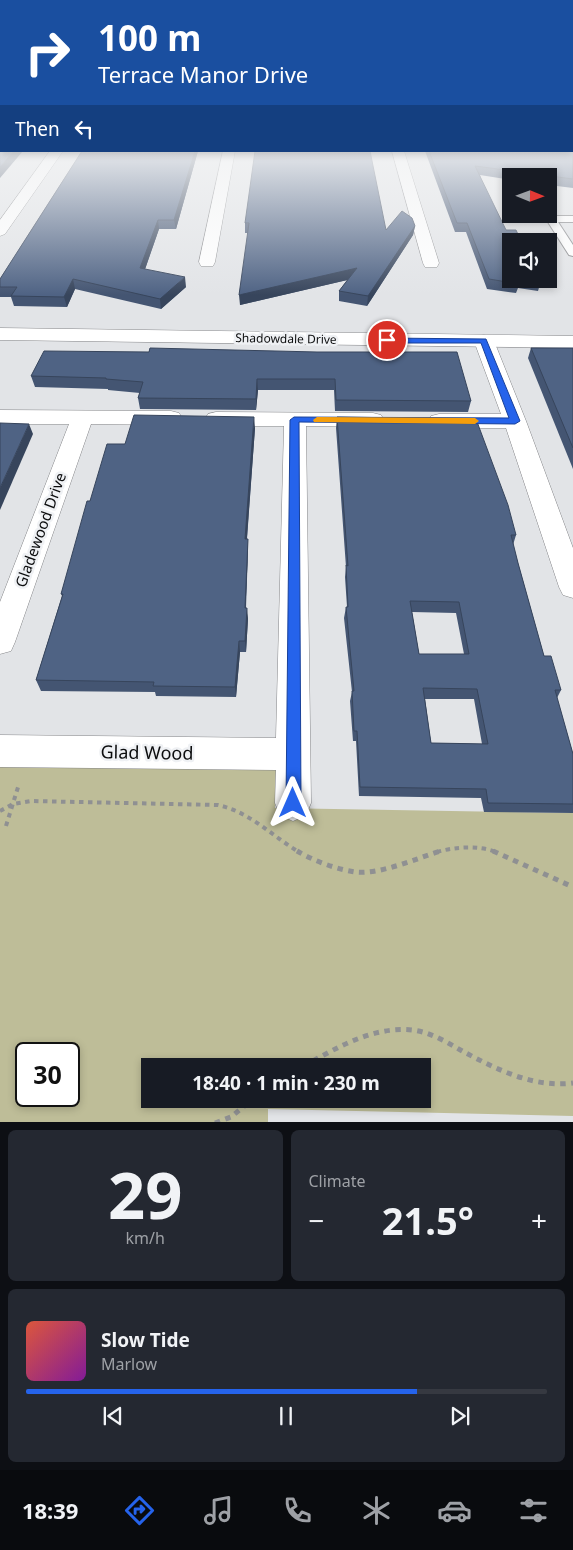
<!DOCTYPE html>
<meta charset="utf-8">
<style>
body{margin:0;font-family:"Noto Sans",sans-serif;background:#242831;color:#f1f3f6;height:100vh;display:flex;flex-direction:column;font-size:19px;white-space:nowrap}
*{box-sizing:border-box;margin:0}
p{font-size:16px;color:#9ea1a6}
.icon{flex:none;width:28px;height:28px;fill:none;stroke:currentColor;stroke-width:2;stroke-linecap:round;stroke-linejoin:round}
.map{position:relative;height:1122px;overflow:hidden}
.side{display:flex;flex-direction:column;gap:8px;padding:8px;background:#0d0f14;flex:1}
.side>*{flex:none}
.hud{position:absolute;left:0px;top:0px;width:574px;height:152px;box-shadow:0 2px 8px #0003;background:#1a4fa0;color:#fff;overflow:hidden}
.needle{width:32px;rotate:91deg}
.tools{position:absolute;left:502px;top:168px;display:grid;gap:10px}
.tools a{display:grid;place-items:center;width:55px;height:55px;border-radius:0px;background:#171b24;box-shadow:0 2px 8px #0003;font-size:25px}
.speed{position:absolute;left:15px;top:1042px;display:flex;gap:10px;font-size:25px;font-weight:700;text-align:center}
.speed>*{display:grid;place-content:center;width:65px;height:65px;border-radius:50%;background:#171b24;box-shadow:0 2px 8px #0003;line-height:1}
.speed .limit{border:2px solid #111;border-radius:8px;background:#fff;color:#111}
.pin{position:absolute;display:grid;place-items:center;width:42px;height:42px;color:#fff;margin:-21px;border:2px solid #fff;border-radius:50%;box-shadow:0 1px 5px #0007}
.me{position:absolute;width:55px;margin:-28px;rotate:0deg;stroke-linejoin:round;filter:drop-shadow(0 0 4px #0008)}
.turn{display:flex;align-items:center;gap:18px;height:105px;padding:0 15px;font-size:22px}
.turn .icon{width:65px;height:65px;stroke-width:2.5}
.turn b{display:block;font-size:35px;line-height:42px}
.then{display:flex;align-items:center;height:48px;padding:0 15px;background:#0003;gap:10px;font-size:19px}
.big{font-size:38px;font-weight:700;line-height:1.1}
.side .widget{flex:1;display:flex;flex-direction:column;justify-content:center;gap:8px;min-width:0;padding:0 18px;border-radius:8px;background:#242831}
.side .dial{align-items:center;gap:0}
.dial b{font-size:65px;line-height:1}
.song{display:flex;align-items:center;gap:15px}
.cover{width:60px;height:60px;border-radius:8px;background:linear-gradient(135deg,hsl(10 70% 55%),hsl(290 70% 35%))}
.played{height:5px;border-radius:2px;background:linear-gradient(90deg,#2563eb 75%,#363941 75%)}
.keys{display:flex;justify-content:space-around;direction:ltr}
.heat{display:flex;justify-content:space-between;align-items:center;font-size:28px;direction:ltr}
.side .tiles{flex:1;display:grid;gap:8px;grid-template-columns:1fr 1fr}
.widget:last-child{grid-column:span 2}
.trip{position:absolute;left:141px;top:1058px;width:290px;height:50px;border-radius:0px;background:#171b24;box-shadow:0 2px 8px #0003;font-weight:700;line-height:50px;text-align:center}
.tab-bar{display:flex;height:80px;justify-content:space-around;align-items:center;background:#090b0e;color:#9ea1a6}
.tab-bar .icon{width:35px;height:35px}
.tab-bar .selected{color:#2563eb}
.tab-bar b{font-size:22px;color:#f1f3f6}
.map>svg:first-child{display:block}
.green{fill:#bebd98;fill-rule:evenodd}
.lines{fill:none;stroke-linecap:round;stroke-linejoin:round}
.service-casing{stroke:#848588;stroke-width:2}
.minor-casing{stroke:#848588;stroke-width:1}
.tertiary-casing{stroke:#848588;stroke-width:1}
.path-far1{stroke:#8f9092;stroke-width:4;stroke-dasharray:4.5 4.5;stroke-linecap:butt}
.path{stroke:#8f9092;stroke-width:5;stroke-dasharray:5.5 5.5;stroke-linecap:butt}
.service{fill:#fff;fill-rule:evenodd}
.minor{fill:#fff;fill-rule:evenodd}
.tertiary{fill:#fff;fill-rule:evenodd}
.wall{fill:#445572;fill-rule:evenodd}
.shaded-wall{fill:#37455c}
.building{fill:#4f6384;stroke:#37455c;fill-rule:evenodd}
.route{fill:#2563eb;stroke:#184099}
.slow{fill:#f59e0b}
.labels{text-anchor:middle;stroke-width:5;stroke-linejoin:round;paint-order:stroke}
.far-street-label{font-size:12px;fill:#0c0d0e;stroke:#eff1f4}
.street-label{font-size:15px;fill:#0c0d0e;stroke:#eff1f4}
.near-street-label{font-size:18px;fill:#0c0d0e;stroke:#eff1f4}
</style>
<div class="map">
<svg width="573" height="1123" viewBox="0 0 573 1123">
<rect width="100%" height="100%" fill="#e2e4e7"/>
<!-- green -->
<path class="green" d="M0,765L276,770L275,808L573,813V1116L268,1109V1122L0,1123ZM26,1054H69V1096H26ZM150,1066H422V1099H150Z"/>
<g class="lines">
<defs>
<path id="service" d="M551,216H573V222H558L573,245V256L569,255L546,219Z"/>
<g id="minor">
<path d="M50,151H63L5,234L0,236V220Z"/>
<path d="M223,151H235L215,262L213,266H201L199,262Z"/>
<path d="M392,151H404L439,263L437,267H425L423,263Z"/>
<path d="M484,335L491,337L494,341L526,421L573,548V598L563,595L559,587L506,428H439L431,426L428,421L431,416L439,414H501L474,341L477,337Z"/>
<path d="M0,410L171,411L179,413L182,418L179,423L171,425L91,424L15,642L11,651L0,654V602L69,424H0Z"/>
<path d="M216,412L373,413L381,415L384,420L381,425L373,427L306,426L311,803L306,815L293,821L280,815L275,803L276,770L0,767V735L276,738L284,426H216L208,424L205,419L208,414Z"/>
</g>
<path id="tertiary" d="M0,328L573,336V348L0,340Z"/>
</defs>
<!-- service casing -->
<use href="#service" class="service-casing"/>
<!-- minor casing -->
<use href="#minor" class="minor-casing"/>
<!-- tertiary casing -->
<use href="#tertiary" class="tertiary-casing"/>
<!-- path-far1 -->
<g class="path-far1">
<path d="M0,811L13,804L31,801L218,805C250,812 272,836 299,852"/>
<path d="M6,826L19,784"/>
<path d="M437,852C454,847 479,845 496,852"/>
</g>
<!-- path -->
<g class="path">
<path d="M297,851C314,861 336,869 355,872C380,875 417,858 441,851"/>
<path d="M493,851L573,887"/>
<path d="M304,1066C336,1048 373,1026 412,1030C431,1032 448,1043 464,1052C498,1070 534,1088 573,1083"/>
<path d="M215,1123L231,1117L253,1099"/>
</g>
<!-- service -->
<use href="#service" class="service"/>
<!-- minor -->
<use href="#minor" class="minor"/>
<!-- tertiary -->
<use href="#tertiary" class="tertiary"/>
</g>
<!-- wall -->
<g class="wall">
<path d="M573,138V188L549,185V176H511V180L480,175L511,279H540L541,281L538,291L518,288L516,293L487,289L466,232H455L425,151H572Z"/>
<path d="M82,151H198L176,229H159L145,269L186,287L161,309L75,289L67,307L14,306L11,297H0V279Z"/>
<path d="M245,223L386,230L415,226L413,235L367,306L339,301V291L347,280L240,305L248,233H245Z"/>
<path d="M150,348L471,401L468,412L335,411L334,390H258L256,410L140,409L138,398L140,393L108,390V389L35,387L31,376L149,352Z"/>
<path d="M531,348H573V469L528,358Z"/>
<path d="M337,417L516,535L513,545L544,656L561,690L557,698L573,754V813L484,812L481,798L359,796L356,741H353L350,701L352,692L344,618L346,607H347L345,577L346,567L336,428ZM412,612L456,613L464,654H419ZM425,699H474L482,744L431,743Z"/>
<path d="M255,428L247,539L248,550L246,608L248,619L246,652H240L236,697L156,696L155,692L41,691L36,680L62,596L61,594L90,501L125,444Z"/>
</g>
<!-- shaded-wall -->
<g class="shaded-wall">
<path d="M14,151H23L0,178V167Z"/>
<path d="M195,151H198L176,229L174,220Z"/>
<path d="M158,220L159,229L142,278L140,268Z"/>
<path d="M415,226L413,235L367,306L368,296Z"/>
<path d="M357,268L356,278L240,305L239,295Z"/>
<path d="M185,277L186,287L161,309L160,299Z"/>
<path d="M73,279L75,289L67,307L64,297Z"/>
<path d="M257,379L258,390L256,410V399Z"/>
<path d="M254,417L255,428L246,550L245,539Z"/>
<path d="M29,424L33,434L0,510V488Z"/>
<path d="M248,539V550L245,619V608Z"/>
<path d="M247,608L248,619L246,652L245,641Z"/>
<path d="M239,641L240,652L236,697L235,687Z"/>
</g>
<!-- building -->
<g class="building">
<path d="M0,138H1V151H14L0,167Z"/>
<path d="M572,138L573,179L475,166L506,230H516L521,241H511V279H520L519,284L489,279L467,223H457L429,151H572Z"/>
<path d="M82,151H195L174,220H158L140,268L185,277L160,299L73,279L64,297L11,296L17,287H0V279Z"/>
<path d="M255,151H370L386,230L402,211L412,218L415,226L368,296L339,291L357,268L239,295L249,223H245Z"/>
<path d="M525,279H540L541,281Z"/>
<path d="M150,348L317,352H457L471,401L336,400L335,379H257L256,399L138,398L143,382L106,379V378L31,376L44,351L149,352Z"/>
<path d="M531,348H573V448Z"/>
<path d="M134,415L254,417L245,539H248L245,608H247L245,641H239L235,687L153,686L154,682L36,680L63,594H61L87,501H90L107,444H125Z"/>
<path d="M337,417L476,419L508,505L516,535H511L518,563L544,656H551L561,690H555L573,754V804L488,803L486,789L360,787L357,731H354L352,691H354L346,607H348L346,565L348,566ZM410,601L459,602L469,654H419ZM423,688L477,689L488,744L431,743Z"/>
<path d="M0,423L29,424L0,488Z"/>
</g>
<!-- sky -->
<linearGradient id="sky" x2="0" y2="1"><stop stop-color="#83a3b2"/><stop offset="0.47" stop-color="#f2f3f4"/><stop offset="1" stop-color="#f2f3f4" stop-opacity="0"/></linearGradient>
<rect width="573" height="295" fill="url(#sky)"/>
<!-- route -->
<path class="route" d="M384,338L486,339L520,421L515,424L299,422L301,803L298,808L293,810L288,808L286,803L290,420L294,417L509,418L481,343H387L384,342Z"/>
<!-- slow -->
<path class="slow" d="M317,417L475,418L479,421L475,424L314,422L313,420Z"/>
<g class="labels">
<!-- far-street labels -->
<g class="far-street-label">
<text transform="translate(286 339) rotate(1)" y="4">Shadowdale Drive</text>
</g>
<!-- street labels -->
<g class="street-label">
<text transform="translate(41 530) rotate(-70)" y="5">Gladewood Drive</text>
</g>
<!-- near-street labels -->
<g class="near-street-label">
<text transform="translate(147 753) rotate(1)" y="6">Glad Wood</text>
</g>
</g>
</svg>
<div class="tools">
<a><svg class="needle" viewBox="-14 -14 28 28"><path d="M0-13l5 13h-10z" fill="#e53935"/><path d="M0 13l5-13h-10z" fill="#9ea1a6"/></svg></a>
<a><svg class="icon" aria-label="sound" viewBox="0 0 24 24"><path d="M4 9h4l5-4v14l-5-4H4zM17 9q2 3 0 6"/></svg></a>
</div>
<div class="speed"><div class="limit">30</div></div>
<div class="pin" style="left:387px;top:340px;background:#d93025"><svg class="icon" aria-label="arrive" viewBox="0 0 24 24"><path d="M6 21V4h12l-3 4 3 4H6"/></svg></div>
<svg class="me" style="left:293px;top:803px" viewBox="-20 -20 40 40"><path d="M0-17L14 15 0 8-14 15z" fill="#2563eb" stroke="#fff" stroke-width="4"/></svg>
<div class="trip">18:40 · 1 min · 230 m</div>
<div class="hud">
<div class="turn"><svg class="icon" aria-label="right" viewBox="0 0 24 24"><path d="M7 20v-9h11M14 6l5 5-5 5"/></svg><div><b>100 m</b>Terrace Manor Drive</div></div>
<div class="then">Then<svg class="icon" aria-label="left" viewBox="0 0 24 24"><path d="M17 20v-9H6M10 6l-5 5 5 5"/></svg></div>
</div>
</div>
<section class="side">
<div class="tiles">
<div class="widget dial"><b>29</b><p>km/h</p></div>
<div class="widget"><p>Climate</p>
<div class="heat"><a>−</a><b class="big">21.5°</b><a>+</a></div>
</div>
<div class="widget">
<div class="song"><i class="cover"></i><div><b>Slow Tide</b><p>Marlow</p></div></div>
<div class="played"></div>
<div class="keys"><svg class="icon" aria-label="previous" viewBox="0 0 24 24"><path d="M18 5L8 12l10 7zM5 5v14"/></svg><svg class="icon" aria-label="pause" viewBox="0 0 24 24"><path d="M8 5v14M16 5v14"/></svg><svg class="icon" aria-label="next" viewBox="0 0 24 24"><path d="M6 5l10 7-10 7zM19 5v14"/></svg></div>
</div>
</div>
</section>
<nav class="tab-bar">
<b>18:39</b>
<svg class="icon selected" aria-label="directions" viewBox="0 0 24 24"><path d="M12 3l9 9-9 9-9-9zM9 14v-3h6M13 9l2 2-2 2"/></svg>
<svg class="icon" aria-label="music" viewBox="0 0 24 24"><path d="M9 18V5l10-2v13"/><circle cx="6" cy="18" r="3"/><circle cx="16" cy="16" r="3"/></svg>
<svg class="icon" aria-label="phone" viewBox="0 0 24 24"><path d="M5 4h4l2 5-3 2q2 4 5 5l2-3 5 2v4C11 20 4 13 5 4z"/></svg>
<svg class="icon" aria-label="climate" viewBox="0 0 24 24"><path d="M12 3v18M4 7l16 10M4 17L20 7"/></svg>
<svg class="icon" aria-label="car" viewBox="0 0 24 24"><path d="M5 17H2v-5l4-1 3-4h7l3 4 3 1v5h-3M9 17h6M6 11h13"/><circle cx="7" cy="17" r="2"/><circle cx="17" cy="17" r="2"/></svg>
<svg class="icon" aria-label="filters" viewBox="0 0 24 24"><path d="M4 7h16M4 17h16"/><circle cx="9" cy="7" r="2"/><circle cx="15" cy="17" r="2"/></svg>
</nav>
